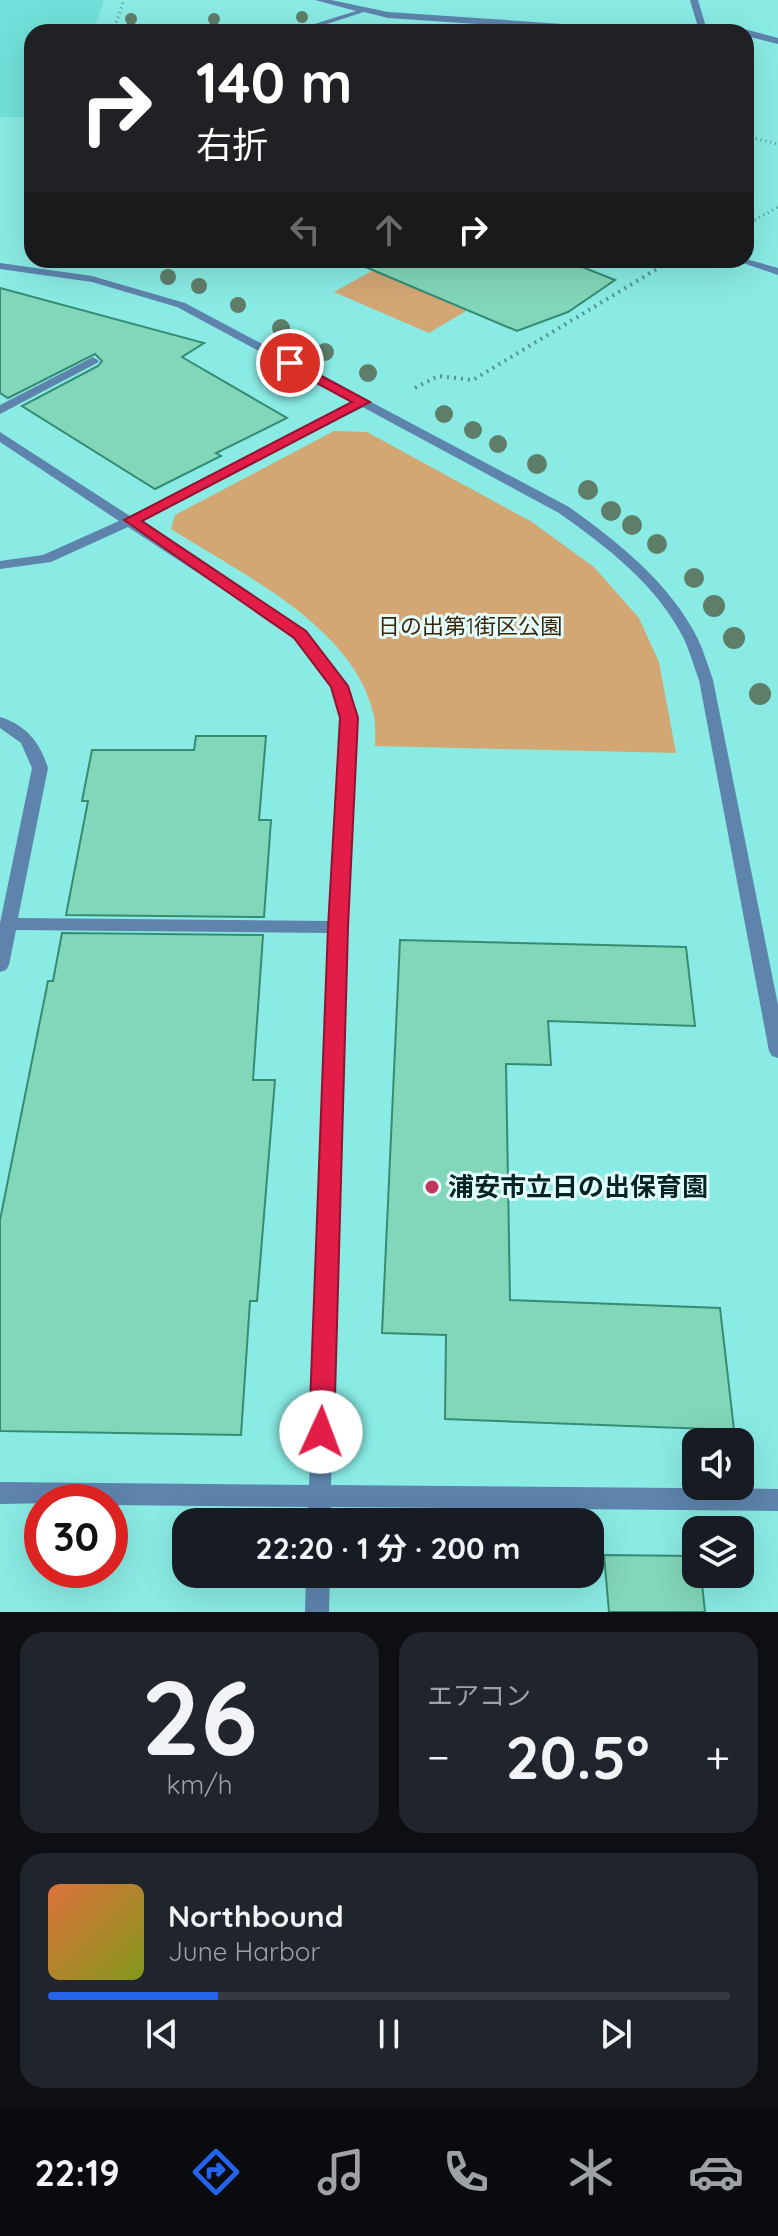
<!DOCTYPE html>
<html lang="ja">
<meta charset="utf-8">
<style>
body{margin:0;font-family:Quicksand,"Noto Sans JP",sans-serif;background:#20242c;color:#f1f3f6;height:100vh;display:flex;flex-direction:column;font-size:30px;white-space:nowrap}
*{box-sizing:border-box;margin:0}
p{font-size:26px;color:#9ea1a6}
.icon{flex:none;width:44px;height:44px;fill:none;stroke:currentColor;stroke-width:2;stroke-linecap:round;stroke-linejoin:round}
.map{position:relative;height:1612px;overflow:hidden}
.sheet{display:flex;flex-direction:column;gap:20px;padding:20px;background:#0d0f14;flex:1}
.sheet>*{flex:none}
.guide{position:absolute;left:24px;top:24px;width:730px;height:244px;border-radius:24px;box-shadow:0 8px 32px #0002;background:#202124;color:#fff;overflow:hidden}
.fabs{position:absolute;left:682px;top:1428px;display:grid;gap:16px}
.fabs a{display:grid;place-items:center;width:72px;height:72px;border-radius:16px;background:#171b24;box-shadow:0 8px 32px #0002;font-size:40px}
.speed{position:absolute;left:24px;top:1484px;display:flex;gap:16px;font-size:40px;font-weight:700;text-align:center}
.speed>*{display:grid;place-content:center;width:104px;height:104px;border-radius:50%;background:#171b24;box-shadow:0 8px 32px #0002;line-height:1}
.speed .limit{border:12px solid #d22;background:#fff;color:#111}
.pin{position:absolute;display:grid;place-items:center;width:68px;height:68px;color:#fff;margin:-34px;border:4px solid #fff;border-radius:50%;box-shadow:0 2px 8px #0007}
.me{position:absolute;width:88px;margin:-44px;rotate:2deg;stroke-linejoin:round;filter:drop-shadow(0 0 6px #0008)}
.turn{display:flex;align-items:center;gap:28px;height:168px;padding:0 40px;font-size:36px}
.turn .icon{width:104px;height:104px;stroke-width:2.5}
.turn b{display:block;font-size:56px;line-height:68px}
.lanes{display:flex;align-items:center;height:76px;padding:0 40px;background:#0003;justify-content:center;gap:40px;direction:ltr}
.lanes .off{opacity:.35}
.big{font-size:60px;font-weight:700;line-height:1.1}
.sheet .widget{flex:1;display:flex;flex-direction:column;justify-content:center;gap:12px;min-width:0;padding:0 28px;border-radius:24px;background:#20242c}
.sheet .dial{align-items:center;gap:0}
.dial b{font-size:104px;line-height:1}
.song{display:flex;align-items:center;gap:24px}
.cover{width:96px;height:96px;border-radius:12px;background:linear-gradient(135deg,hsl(20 70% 55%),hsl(70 70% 35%))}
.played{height:8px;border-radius:4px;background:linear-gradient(90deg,#2563eb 25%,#363941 25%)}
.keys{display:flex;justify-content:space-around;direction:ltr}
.heat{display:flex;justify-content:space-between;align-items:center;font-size:44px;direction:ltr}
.sheet .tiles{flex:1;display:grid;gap:20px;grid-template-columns:1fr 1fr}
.widget:last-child{grid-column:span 2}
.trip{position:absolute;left:172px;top:1508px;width:432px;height:80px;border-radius:24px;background:#171b24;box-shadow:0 8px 32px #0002;font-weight:700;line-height:80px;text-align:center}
.menu{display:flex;height:128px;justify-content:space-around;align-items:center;background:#090b0e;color:#9ea1a6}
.menu .icon{width:56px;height:56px}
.menu .current{color:#2563eb}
.menu b{font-size:36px;color:#f1f3f6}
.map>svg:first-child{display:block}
.built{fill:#71e0da}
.green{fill:#d3a774}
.building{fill:#82d7ba;stroke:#358c73;stroke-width:2}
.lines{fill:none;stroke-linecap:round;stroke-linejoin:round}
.path-far1{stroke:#509591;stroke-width:3;stroke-dasharray:1 4;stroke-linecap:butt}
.path{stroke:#509591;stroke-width:4;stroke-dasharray:2 5;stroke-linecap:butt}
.service{fill:#5e84ad;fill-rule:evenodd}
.minor{fill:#5e84ad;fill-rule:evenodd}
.tertiary{fill:#5e84ad;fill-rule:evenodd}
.tree{fill:#5f7e6a}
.route{fill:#e11d48;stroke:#92132f;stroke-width:2}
.poi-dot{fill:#c4355a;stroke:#e3fefc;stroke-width:3}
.labels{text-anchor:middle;stroke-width:6;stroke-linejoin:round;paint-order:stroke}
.park-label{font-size:22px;fill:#3c2506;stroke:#e3fefc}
.near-poi-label{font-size:26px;font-weight:bold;fill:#042423;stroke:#e3fefc;text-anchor:start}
</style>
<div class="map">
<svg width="778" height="1612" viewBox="0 0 778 1612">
<rect width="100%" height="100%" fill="#89ebe4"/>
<!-- built -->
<path class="built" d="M0,0H104L93,32H32V117H0Z"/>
<!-- green -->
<g class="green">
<path d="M392,260H552L429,333L334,292Z"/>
<path d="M334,431L367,432L532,522L594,567L639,618L659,662L676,753L375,746C375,737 376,725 374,716C354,626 243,575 171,529L175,515Z"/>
</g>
<!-- building -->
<g class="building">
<path d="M349,260H565L615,280L568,312L517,331Z"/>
<path d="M0,288L204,343L182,357L287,418L216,453L221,456L155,489L22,406L98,366L102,361L95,354L8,398L0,393Z"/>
<path d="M196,736H266L259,820H271L264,917L66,915L88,801H82L92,750H194Z"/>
<path d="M62,933L263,935L253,1080H275L257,1301H250L241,1435L0,1431V1220L48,981H53Z"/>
<path d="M400,940L686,947L695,1026L548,1021L551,1065L506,1064L510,1300L720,1308L734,1430L445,1419L446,1335L382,1333Z"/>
<path d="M604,1555L696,1556V1574H701L705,1612H609Z"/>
</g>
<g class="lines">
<!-- path-far1 -->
<g class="path-far1">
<path d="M113,32L124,0"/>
<path d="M746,136L778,144"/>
<path d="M746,225L778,207"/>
<path d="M667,263L671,260"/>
</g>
<!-- path -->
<path class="path" d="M415,388L438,376L473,380L670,261"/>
<!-- service -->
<g class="service">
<path d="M315,0H331L388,12L636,29L640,32H598L388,18L364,12L302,32H289L356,11Z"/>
<path d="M690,0H698L706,27L744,29L778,38V44L746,36V32H671L698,27Z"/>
<path d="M746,259L778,268V275L734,260Z"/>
</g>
<!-- minor -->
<g class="minor">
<path d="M93,357L99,361L97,363L0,414V405Z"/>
<path d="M363,398L367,399V405L139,521L305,631L346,686L357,718L347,927L331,1485L778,1489V1511L331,1507L330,1522H308V1507L110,1505V1502L0,1504V1482L309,1485L329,933L16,930L9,965L6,970L0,972V923L32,768L21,743L0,728V717C26,725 40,742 48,768L18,918L330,921L341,718L332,687L295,637L128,527L51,562L0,569V561L43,555L119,521L0,442V432L130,516Z"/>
<path d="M306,1574H330L329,1612H305Z"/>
</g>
<!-- tertiary -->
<path class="tertiary" d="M0,263L92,276L185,303L569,507C619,543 670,583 698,639C704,652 708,666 713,680L778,1005V1058L772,1056L769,1051L699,680C694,667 690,652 684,639C657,585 607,547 559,513L177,307L92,282L0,269Z"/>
</g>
<!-- trees -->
<g class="tree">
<circle cx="302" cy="17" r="6"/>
<circle cx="131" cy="19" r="6"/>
<circle cx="214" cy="19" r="6"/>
<circle cx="168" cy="277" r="8"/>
<circle cx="199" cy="286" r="8"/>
<circle cx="238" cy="305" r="8"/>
<circle cx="281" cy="328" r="9"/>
<circle cx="325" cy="352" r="9"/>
<circle cx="368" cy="373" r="9"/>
<circle cx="444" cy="414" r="9"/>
<circle cx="473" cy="430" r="9"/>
<circle cx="498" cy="444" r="9"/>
<circle cx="537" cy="464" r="10"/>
<circle cx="588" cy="490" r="10"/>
<circle cx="611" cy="511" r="10"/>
<circle cx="632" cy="525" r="10"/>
<circle cx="657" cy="544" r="10"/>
<circle cx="694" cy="578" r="10"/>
<circle cx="714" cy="606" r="11"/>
<circle cx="734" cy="638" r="11"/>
<circle cx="760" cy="694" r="11"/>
</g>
<!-- route -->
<path class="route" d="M290,359L370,402L142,521L306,631L348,686L358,718L348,927L334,1432L330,1440L321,1444L313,1440L309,1432L328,927L340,718L331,687L294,638L124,520L352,402L285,366L283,363Z"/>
<!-- markers -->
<circle class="poi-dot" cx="432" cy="1187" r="8"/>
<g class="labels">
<!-- park labels -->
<g class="park-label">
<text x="470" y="634">日の出第1街区公園</text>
</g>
<!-- near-poi labels -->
<g class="near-poi-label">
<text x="448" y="1196">浦安市立日の出保育園</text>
</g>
</g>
</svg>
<div class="fabs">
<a><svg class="icon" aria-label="sound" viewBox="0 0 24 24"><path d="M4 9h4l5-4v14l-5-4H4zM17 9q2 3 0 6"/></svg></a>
<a><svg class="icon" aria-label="layers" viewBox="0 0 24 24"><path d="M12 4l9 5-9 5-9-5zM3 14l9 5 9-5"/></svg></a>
</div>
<div class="speed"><div class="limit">30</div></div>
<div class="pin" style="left:290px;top:363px;background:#d93025"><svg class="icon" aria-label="arrive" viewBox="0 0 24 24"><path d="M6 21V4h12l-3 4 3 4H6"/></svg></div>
<svg class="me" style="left:321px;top:1432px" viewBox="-20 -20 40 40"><circle r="19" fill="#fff"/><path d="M0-13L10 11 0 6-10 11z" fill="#e11d48"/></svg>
<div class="trip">22:20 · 1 分 · 200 m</div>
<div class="guide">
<div class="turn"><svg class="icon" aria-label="right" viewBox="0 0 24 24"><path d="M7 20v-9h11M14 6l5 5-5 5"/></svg><div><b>140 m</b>右折</div></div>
<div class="lanes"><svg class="icon off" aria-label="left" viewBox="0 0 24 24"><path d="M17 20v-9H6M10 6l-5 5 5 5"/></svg><svg class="icon off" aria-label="ahead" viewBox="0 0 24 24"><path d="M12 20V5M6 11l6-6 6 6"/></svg><svg class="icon" aria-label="right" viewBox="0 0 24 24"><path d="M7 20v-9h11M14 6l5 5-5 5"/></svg></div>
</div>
</div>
<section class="sheet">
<div class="tiles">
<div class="widget dial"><b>26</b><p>km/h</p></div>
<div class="widget"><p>エアコン</p>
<div class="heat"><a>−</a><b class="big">20.5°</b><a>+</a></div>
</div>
<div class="widget">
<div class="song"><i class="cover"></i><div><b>Northbound</b><p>June Harbor</p></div></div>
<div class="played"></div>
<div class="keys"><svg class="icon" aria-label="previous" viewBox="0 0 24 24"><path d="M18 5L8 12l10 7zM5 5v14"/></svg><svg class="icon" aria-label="pause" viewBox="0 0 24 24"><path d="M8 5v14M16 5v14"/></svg><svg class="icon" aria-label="next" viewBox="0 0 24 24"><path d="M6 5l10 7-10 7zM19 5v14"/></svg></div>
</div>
</div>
</section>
<nav class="menu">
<b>22:19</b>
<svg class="icon current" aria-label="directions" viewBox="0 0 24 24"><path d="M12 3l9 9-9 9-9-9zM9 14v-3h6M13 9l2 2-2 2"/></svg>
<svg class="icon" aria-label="music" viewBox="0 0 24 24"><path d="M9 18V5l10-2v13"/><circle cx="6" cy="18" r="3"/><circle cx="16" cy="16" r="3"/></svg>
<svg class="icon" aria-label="phone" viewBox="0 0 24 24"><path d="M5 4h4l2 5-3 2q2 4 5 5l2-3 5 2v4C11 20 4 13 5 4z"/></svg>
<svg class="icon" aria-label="climate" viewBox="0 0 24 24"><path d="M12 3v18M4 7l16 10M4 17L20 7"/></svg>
<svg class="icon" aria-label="car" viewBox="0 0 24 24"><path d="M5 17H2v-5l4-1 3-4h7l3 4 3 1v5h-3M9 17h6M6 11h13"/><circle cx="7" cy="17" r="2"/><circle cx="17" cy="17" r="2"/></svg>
</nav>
